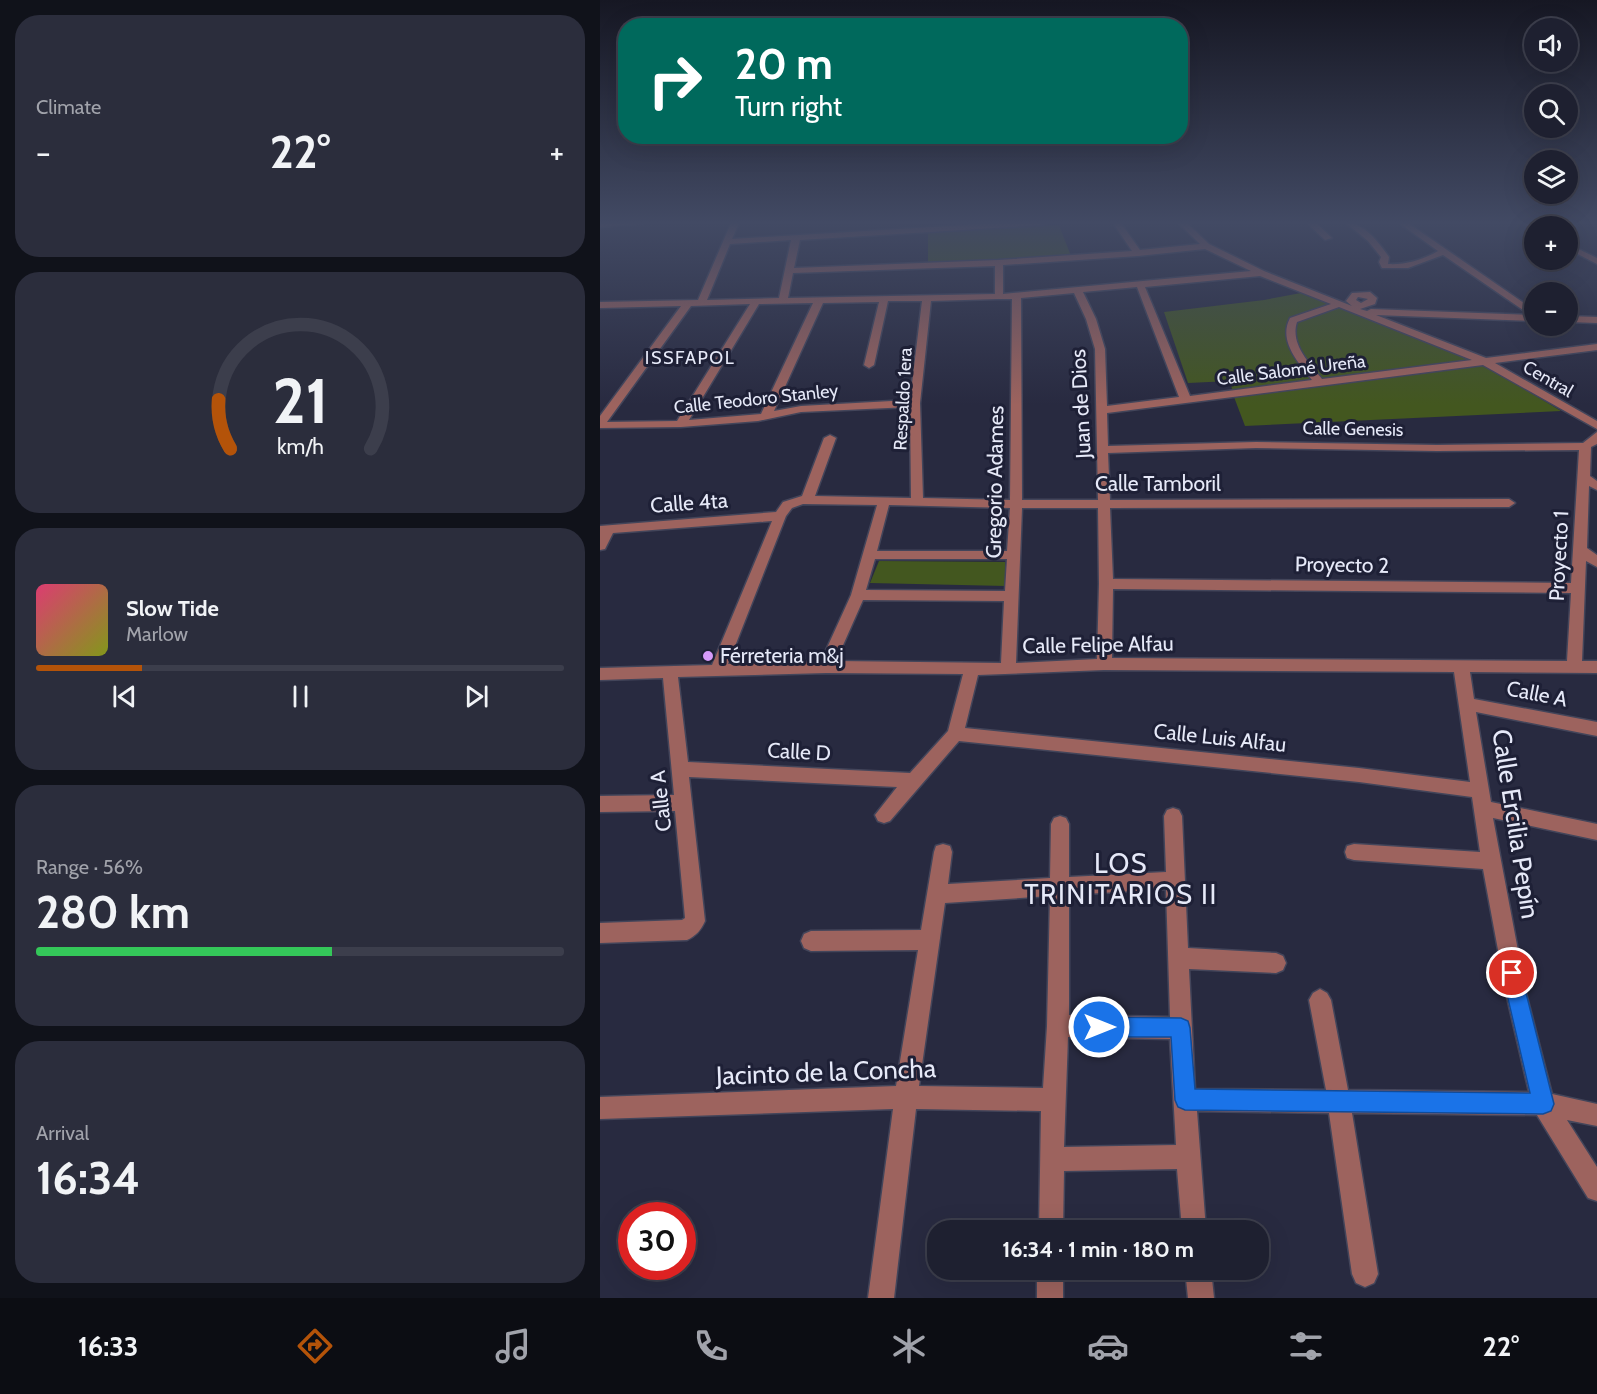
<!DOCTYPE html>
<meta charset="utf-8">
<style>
body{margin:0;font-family:Cabin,sans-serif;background:#2b2d3c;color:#f1f3f6;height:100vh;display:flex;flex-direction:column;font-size:22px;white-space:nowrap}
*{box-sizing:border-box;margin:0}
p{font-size:20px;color:#a1a3ab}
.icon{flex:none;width:33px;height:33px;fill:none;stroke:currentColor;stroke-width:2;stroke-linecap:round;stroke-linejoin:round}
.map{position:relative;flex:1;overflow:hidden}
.side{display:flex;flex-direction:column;gap:15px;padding:15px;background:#10121a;width:600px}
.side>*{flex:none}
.banner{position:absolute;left:18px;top:18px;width:570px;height:126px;border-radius:24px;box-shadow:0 6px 24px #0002,0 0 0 2px #3c3e4c;background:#00695c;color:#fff;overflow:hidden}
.fabs{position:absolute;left:924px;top:18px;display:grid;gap:12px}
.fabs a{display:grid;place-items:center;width:54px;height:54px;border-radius:50%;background:#1e2030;box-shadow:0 6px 24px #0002,0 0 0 2px #3c3e4c;font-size:30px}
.speed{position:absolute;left:18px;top:1202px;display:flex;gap:12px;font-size:30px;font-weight:700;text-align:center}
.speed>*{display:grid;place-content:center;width:78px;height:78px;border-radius:50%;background:#1e2030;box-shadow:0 6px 24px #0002,0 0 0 2px #3c3e4c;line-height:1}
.speed .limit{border:9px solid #d22;background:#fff;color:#111}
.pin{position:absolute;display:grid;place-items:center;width:51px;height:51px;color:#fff;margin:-26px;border:3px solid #fff;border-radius:50%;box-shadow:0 2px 6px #0007}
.me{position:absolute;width:66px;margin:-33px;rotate:90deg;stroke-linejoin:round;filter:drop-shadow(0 0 4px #0008)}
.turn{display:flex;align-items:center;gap:21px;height:126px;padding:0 18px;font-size:27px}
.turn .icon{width:78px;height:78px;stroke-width:2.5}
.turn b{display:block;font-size:42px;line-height:51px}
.big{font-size:45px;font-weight:800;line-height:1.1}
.side .tile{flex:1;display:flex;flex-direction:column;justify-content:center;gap:9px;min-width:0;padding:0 21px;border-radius:24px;background:#2b2d3c}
.side .dial{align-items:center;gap:0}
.dial svg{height:156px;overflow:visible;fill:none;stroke:#3c3e4c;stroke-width:7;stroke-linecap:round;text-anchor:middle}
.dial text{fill:#f1f3f6;stroke:none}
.song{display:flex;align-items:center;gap:18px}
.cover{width:72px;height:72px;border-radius:9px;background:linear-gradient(135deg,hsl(340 70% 55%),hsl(70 70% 35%))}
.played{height:6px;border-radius:3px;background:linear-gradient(90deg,#b45309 20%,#3c3e4c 20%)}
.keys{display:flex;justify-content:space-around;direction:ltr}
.heat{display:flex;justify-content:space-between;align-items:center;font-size:33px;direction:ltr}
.charge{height:9px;border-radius:4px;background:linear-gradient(90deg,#34c759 56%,#3c3e4c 0)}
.trip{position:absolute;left:327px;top:1220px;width:342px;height:60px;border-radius:24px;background:#1e2030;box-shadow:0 6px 24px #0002,0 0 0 2px #3c3e4c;font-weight:800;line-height:60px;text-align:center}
.tab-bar{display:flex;height:96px;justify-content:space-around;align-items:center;background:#0c0d13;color:#a1a3ab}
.tab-bar .icon{width:42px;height:42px}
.tab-bar .current{color:#b45309}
.tab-bar b{font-size:27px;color:#f1f3f6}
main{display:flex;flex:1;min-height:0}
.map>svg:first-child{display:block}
.green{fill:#43571f}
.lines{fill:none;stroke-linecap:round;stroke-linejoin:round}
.minor-casing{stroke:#43455a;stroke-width:3}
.minor{fill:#9d635e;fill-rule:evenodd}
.route{fill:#1a73e8;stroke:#114b97;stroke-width:1.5}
.poi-dot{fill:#d69bfa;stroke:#1e2036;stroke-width:2}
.labels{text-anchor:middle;stroke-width:6;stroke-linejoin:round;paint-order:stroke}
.far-neighbourhood-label{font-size:18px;letter-spacing:1.5px;fill:#e6e9f8;stroke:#1e2036}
.far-street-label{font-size:18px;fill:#e6e9f8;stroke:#1e2036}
.street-label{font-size:21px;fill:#e6e9f8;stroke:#1e2036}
.poi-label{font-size:21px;fill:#e6e9f8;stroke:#1e2036;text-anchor:start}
.near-street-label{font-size:26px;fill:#e6e9f8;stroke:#1e2036}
.near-neighbourhood-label{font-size:27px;letter-spacing:1.5px;fill:#e6e9f8;stroke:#1e2036}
</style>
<main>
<section class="side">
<div class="tile"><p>Climate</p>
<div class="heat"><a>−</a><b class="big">22°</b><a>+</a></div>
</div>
<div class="tile dial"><svg viewBox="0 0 100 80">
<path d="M14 69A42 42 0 1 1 86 69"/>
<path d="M14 69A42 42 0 0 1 8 44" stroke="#b45309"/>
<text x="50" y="56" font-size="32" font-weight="700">21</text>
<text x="50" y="72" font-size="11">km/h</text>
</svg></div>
<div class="tile">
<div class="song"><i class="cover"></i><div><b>Slow Tide</b><p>Marlow</p></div></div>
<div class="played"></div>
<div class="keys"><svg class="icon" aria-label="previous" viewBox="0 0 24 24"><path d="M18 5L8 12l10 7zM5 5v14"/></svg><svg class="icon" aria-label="pause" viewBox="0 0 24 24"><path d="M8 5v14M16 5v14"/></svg><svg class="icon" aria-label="next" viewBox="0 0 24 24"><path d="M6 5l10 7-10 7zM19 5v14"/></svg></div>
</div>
<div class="tile"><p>Range · 56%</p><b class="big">280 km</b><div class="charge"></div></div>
<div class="tile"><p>Arrival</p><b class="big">16:34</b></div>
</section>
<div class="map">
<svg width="997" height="1298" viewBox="0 0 997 1298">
<rect width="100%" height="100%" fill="#282a40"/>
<!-- green -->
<g class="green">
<path d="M459,225L471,256L328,264V232Z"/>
<path d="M701,293L883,364L961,411L645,426L634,397L630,381L588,383L564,312L664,300Z"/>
<path d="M279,561L405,562L406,586L270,583Z"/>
</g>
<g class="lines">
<defs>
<g id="minor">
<path d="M0,223H44L0,227Z"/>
<path d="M131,223H139L132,239L399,223H446L442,225L200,240L194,268L398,260L532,251L513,223H521L540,250L600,244L578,223H587L609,244L664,271L752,306L746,301L752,293L770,292L777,298L775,304L760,309L767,311L771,309L934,315V321L776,315L886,358L997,344V350L895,363L997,421V429L883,365L507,413L508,446L656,442L837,445L983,443L997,432V444L991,447L990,476L997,481V490L989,486L987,548L997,555V567L986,561L982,661H997V673L870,672L874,699L997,722V736L876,712L891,802L997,824V840L893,818L926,993L952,1094L997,1104V1126L967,1120L997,1167V1201L988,1198L937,1115L752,1113L778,1274L774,1283L765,1287L756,1283L752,1274L729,1113L597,1111L606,1230H582L577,1169L464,1171L463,1230H439L441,1111L316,1109L294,1298H268L293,1109L0,1119V1097L296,1086L318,950L211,951L204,948L201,941L204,934L211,931L321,930L334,852L336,846L343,844L350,846L352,852L348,884L450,878L451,824L454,818L460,816L466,818L469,824V877L566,872L564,816L567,810L573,808L579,810L582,816L588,948L676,953L683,956L686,963L683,970L676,973L589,969L595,1089L726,1090L709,1000L713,993L720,989L727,993L731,1000L748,1090L929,1092L906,993L883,869L754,860L747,858L745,852L747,846L754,844L880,852L872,797L759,782L359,741L290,821L284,823L278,821L275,815L297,787L89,777L105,921C101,930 96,936 87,940L0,943V923L82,920L85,918L75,811L0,812V796L74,795L63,678L0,680V668L112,665L172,521L13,533L5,549L0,550V526L176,512L183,502L202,496L224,438L230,435L236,438L215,496L311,498L310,407L201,412L158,421L81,427L0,428V416L81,306L0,308V302L98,300ZM191,240L179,298L107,300L130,244ZM605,249L651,271L403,294V265L538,256ZM395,266V294L188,298L193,273ZM660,276L731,304L690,318C678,341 698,362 712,380L590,396L545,287ZM537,287L579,397L507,406L505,349L496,319L483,292ZM474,293L486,319L495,349L498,500H422L421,298ZM758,297L768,299L761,303L756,300ZM397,299H412L410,500L323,498L320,403L331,301ZM288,301H322L310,400L201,406L174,411L223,303L279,302L264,365L269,368L274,365ZM213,303L161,414L89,420L159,304ZM150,304L77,421L7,422L91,306ZM739,307L872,360L722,379C709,363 690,344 697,322ZM656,448L837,451L979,450L971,583L513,579L510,508L909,507L915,503L909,499L510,500L508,453ZM203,504L277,505L251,595L221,661L128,664L186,516L192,508ZM289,505L410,508L407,551H277ZM422,508H498L499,584L497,659L416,663ZM275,559H407L405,591L266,590ZM513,589L971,593L967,661L512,658ZM263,600L404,601L401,663L236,661ZM504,670L854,672L870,782L759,768L365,728L378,675ZM226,673L363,674L348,731L310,773L88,762L78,677ZM566,889L570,1017L469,1015V895ZM450,896L447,1026L443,1088L319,1086L345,903ZM468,1037L570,1039L576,1145L464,1147Z"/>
<path d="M707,223H716L732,238L725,240Z"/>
<path d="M746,223C765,223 779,243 789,257L788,264C806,265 822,260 838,251L799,223H808L931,308L923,310L843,255L808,268H782L779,262L781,257L768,241Z"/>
<path d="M922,223H932L937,226H934V230Z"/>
<path d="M968,244L997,258V264L968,249Z"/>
<path d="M968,316L997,317V323L968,322Z"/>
<rect x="437" y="1269" width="26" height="29"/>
<path d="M585,1269H611L614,1298H588Z"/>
</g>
</defs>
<!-- minor casing -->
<use href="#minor" class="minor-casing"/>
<!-- minor -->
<use href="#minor" class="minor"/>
</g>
<!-- sky -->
<linearGradient id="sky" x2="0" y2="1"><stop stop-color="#161723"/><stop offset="0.55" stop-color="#424a64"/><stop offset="1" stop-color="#424a64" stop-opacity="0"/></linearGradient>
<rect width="997" height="405" fill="url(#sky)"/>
<!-- route -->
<path class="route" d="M912,964L918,967L921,973L954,1104L951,1111L943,1114L585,1110L578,1107L575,1100L571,1037H499L492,1034L489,1027L492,1020L499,1017L581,1018L588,1021L590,1028L595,1089L930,1093L902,973L905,967Z"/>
<!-- markers -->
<circle class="poi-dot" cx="108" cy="656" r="6"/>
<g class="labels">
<!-- far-neighbourhood labels -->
<g class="far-neighbourhood-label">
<text x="90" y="364">ISSFAPOL</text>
</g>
<!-- far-street labels -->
<g class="far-street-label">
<text transform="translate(691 370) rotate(-7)" y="6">Calle Salomé Ureña</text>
<text transform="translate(948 379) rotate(30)" y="6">Central</text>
<text transform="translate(156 399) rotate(-6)" y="6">Calle Teodoro Stanley</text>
<text transform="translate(303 399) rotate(-87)" y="6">Respaldo 1era</text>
<text transform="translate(753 429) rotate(1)" y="6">Calle Genesis</text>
</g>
<!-- street labels -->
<g class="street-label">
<text transform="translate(481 404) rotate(-93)" y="7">Juan de Dios</text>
<text transform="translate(395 482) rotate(-89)" y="7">Gregorio Adames</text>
<text x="558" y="491">Calle Tamboril</text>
<text transform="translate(89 503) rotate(-4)" y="7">Calle 4ta</text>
<text transform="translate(959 556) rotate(-87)" y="7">Proyecto 1</text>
<text transform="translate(742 565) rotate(1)" y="7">Proyecto 2</text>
<text transform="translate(498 645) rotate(-1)" y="7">Calle Felipe Alfau</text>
<text transform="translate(937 694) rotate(11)" y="7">Calle A</text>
<text transform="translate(620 738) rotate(6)" y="7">Calle Luis Alfau</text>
<text transform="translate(199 752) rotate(3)" y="7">Calle D</text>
<text transform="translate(61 801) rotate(-96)" y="7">Calle A</text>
</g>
<!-- poi labels -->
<g class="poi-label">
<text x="120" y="663">Férreteria m&amp;j</text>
</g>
<!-- near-street labels -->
<g class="near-street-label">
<text transform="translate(916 824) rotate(81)" y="9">Calle Ercilia Pepín</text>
<text transform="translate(226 1072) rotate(-2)" y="9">Jacinto de la Concha</text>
</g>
<!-- near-neighbourhood labels -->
<g class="near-neighbourhood-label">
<text x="521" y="873">LOS<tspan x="521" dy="31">TRINITARIOS II</tspan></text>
</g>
</g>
</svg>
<div class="fabs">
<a><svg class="icon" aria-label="sound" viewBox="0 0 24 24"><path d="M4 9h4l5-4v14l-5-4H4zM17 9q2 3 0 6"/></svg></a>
<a><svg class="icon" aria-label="search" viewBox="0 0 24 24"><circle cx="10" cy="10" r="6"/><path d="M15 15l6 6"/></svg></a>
<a><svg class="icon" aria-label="layers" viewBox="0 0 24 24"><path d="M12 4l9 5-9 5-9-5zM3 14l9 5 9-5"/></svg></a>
<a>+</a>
<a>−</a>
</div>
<div class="speed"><div class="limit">30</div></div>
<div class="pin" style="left:912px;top:973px;background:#d93025"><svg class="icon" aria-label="arrive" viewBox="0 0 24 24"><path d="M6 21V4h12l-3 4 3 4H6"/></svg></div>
<svg class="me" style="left:499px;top:1027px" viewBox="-20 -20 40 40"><circle r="17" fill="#1a73e8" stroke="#fff" stroke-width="3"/><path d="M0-11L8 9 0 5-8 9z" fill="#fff"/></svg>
<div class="trip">16:34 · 1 min · 180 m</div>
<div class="banner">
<div class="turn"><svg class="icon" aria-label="right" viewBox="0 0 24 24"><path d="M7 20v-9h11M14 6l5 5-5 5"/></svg><div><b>20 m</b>Turn right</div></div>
</div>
</div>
</main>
<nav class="tab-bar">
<b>16:33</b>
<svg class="icon current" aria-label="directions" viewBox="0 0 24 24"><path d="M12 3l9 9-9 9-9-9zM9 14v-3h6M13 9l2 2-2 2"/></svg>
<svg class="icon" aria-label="music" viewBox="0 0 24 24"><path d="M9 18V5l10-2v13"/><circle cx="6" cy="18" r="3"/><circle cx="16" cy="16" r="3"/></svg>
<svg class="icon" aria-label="phone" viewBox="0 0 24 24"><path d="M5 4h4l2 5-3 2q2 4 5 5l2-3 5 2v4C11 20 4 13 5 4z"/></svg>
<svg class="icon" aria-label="climate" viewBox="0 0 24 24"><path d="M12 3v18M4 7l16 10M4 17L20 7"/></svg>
<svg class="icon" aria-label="car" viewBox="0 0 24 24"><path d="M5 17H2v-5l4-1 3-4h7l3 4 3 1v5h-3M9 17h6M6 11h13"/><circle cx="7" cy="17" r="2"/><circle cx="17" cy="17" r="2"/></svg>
<svg class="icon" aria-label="filters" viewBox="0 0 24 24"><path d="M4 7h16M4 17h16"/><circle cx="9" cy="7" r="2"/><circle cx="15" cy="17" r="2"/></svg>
<b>22°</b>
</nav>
